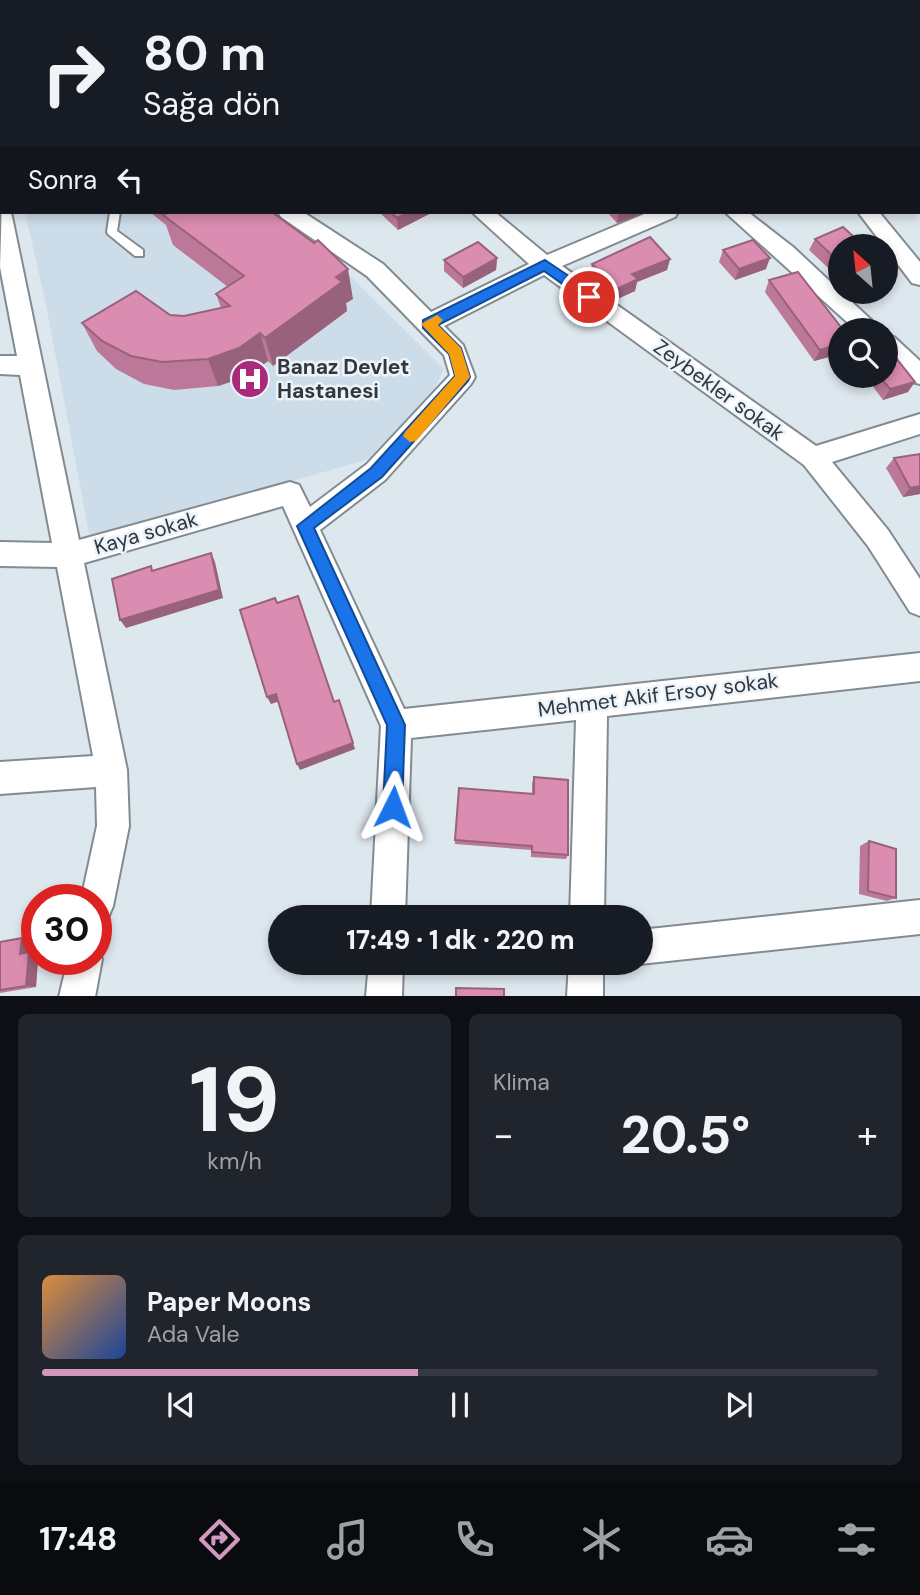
<!DOCTYPE html>
<html lang="tr">
<meta charset="utf-8">
<style>
body{margin:0;font-family:"DM Sans",sans-serif;background:#20242c;color:#f1f3f6;height:100vh;display:flex;flex-direction:column;font-size:26px;white-space:nowrap}
*{box-sizing:border-box;margin:0}
p{font-size:23px;color:#9ea1a6}
.icon{flex:none;width:38px;height:38px;fill:none;stroke:currentColor;stroke-width:2;stroke-linecap:round;stroke-linejoin:round}
.map{position:relative;height:996px;overflow:hidden}
.details{display:flex;flex-direction:column;gap:18px;padding:18px;background:#0d0f14;flex:1}
.details>*{flex:none}
.top-card{position:absolute;left:0px;top:0px;width:920px;height:214px;box-shadow:0 4px 10px #0003;background:#171b24;color:#f1f3f6;overflow:hidden}
.needle{width:46px;rotate:333deg}
.fabs{position:absolute;left:828px;top:234px;display:grid;gap:14px}
.fabs a{display:grid;place-items:center;width:70px;height:70px;border-radius:50%;background:#171b24;box-shadow:0 4px 10px #0003;font-size:35px}
.speed{position:absolute;left:21px;top:884px;display:flex;gap:14px;font-size:35px;font-weight:700;text-align:center}
.speed>*{display:grid;place-content:center;width:91px;height:91px;border-radius:50%;background:#171b24;box-shadow:0 4px 10px #0003;line-height:1}
.speed .limit{border:10px solid #d22;background:#fff;color:#111}
.pin{position:absolute;display:grid;place-items:center;width:60px;height:60px;color:#fff;margin:-30px;border:4px solid #fff;border-radius:50%;box-shadow:0 2px 7px #0007}
.me{position:absolute;width:77px;margin:-38px;rotate:3deg;stroke-linejoin:round;filter:drop-shadow(0 0 5px #0008)}
.turn{display:flex;align-items:center;gap:24px;height:147px;padding:0 28px;font-size:32px}
.turn .icon{width:91px;height:91px;stroke-width:2.5}
.turn b{display:block;font-size:49px;line-height:60px}
.then{display:flex;align-items:center;height:66px;padding:0 28px;background:#0003;gap:14px;font-size:26px}
.big{font-size:52px;font-weight:800;line-height:1.1}
.details .widget{flex:1;display:flex;flex-direction:column;justify-content:center;gap:10px;min-width:0;padding:0 24px;border-radius:10px;background:#20242c}
.details .dial{align-items:center;gap:0}
.dial b{font-size:91px;line-height:1}
.song{display:flex;align-items:center;gap:21px}
.cover{width:84px;height:84px;border-radius:10px;background:linear-gradient(135deg,hsl(30 70% 55%),hsl(220 70% 35%))}
.played{height:7px;border-radius:4px;background:linear-gradient(90deg,#d199be 45%,#363941 45%)}
.keys{display:flex;justify-content:space-around;direction:ltr}
.heat{display:flex;justify-content:space-between;align-items:center;font-size:38px;direction:ltr}
.details .tiles{flex:1;display:grid;gap:18px;grid-template-columns:1fr 1fr}
.widget:last-child{grid-column:span 2}
.trip{position:absolute;left:268px;top:905px;width:385px;height:70px;border-radius:35px;background:#171b24;box-shadow:0 4px 10px #0003;font-weight:800;line-height:70px;text-align:center}
.tab-bar{display:flex;height:112px;justify-content:space-around;align-items:center;background:#090b0e;color:#9ea1a6}
.tab-bar .icon{width:49px;height:49px}
.tab-bar .on{color:#d199be}
.tab-bar b{font-size:32px;color:#f1f3f6}
.map>svg:first-child{display:block}
.built{fill:#cddce9}
.lines{fill:none;stroke-linecap:round;stroke-linejoin:round}
.service-casing{stroke:#838b92;stroke-width:4}
.minor-casing{stroke:#838b92;stroke-width:4}
.tertiary-casing{stroke:#838b92;stroke-width:3}
.service{fill:#fff;fill-rule:evenodd}
.minor{fill:#fff;fill-rule:evenodd}
.tertiary{fill:#fff;fill-rule:evenodd}
.wall{fill:#bb7898}
.shaded-wall{fill:#99627c}
.building{fill:#da8cb1;stroke:#99627c;stroke-width:2}
.route{fill:#1a73e8;stroke:#114b97;stroke-width:2}
.slow{fill:#f59e0b}
.labels{text-anchor:middle;stroke-width:5;stroke-linejoin:round;paint-order:stroke}
.poi-label{font-size:21px;font-weight:bold;fill:#333739;stroke:#ebf4fc;text-anchor:start}
.street-label{font-size:21px;fill:#333739;stroke:#ebf4fc}
</style>
<div class="map">
<svg width="920" height="997" viewBox="0 0 920 997">
<rect width="100%" height="100%" fill="#dde7ee"/>
<!-- built -->
<path class="built" d="M25,212H264L332,258L444,369L434,389L373,458L90,538L46,305Z"/>
<g class="lines">
<defs>
<path id="service" d="M110,212H120L117,231L143,250V256H135L108,234L107,232Z"/>
<g id="minor">
<path d="M213,0H230L212,2Z"/>
<path d="M468,0H484L467,2Z"/>
<path d="M559,0H581L582,2H560Z"/>
<rect x="838" y="0" width="16" height="2"/>
<path d="M920,0V10H919V2H913Z"/>
<path d="M2,201V212H11L79,540L290,482L299,485L310,507L367,464L450,375L444,355L367,276L281,217L278,212H303L383,264L431,312L529,264L472,212H495L547,255L649,212H678L675,217L562,266L816,446L920,414V434L832,462L888,530L920,579V616L910,612L868,546L804,465L544,275L444,326L463,345L475,377L471,384L385,480L320,530L404,709L920,653V681L607,716L604,917H570L576,720L411,738L405,917H371L381,726L283,506L84,563L127,770L129,826L113,906L108,918L96,923V900H81L97,826L96,787L0,794V762L93,756L57,567L0,566V542L52,543L20,375L0,374V356H17L0,267Z"/>
<path d="M725,212H748L793,247L883,331H857Z"/>
<path d="M858,212H879L920,262V285L912,283Z"/>
<path d="M886,334L894,337L920,361V384L912,382L886,357Z"/>
<path d="M920,900V934L640,964L636,962H640V930Z"/>
<path d="M96,946L102,959L95,997H59L68,959H96Z"/>
<path d="M369,962H403L402,997H366Z"/>
<path d="M569,962H603V997H567Z"/>
</g>
<g id="tertiary">
<rect x="919" y="100" width="1" height="14"/>
<rect x="0" y="124" width="2" height="15"/>
</g>
</defs>
<!-- service casing -->
<use href="#service" class="service-casing"/>
<!-- minor casing -->
<use href="#minor" class="minor-casing"/>
<!-- tertiary casing -->
<use href="#tertiary" class="tertiary-casing"/>
<!-- service -->
<use href="#service" class="service"/>
<!-- minor -->
<use href="#minor" class="minor"/>
<!-- tertiary -->
<use href="#tertiary" class="tertiary"/>
</g>
<!-- wall -->
<g class="wall">
<path d="M113,0H195L196,2H113Z"/>
<path d="M782,0H839V2H783Z"/>
<path d="M150,212H272L353,299L346,303L347,311L273,366L268,361L248,376L218,386L174,390L144,384L116,369L97,351L82,323L170,315L184,316L221,308L216,294L228,287L173,245L166,225Z"/>
<path d="M379,212H433L398,230Z"/>
<path d="M607,212H648L617,223Z"/>
<path d="M815,239L840,247V279L809,250Z"/>
<path d="M723,250L766,269L735,280L719,262Z"/>
<path d="M497,258L496,270L463,288L444,271V260Z"/>
<path d="M670,259L667,270L637,282L635,291L615,300L590,275L592,264Z"/>
<path d="M769,280L840,331V354L814,361L765,292Z"/>
<path d="M865,376H886L908,392L883,400Z"/>
<path d="M894,458L920,494L903,497L886,468Z"/>
<path d="M534,777L568,855L566,859L531,857V850L455,844V840L532,794V783Z"/>
<path d="M869,841L896,898L887,901L859,894L860,846Z"/>
<path d="M22,938L32,941L30,953L37,954V959H38L36,987L0,993V942Z"/>
</g>
<!-- shaded-wall -->
<g class="shaded-wall">
<path d="M177,0H195L196,2H174Z"/>
<path d="M2,13V29L0,31V15Z"/>
<path d="M2,85V101L1,102L0,99V86Z"/>
<path d="M410,212H433L398,230L397,218Z"/>
<path d="M619,212H648L617,223Z"/>
<path d="M497,258L496,270L463,288V277Z"/>
<path d="M770,258L766,269L735,280L739,269Z"/>
<path d="M670,259L667,270L637,282L635,291L615,300L617,289L632,274Z"/>
<path d="M348,269L353,299L346,303L347,311L273,366L265,338L336,277Z"/>
<path d="M260,333L268,361L248,376L218,386L208,359Z"/>
<path d="M840,344V354L814,361L820,350Z"/>
<path d="M915,382L908,392L883,400L890,389Z"/>
<path d="M920,486V494L903,497L910,488Z"/>
<path d="M211,553L215,562L223,598L126,628L120,620Z"/>
<path d="M276,694L280,701L271,704L267,697Z"/>
<path d="M339,700L355,749L300,770L297,764Z"/>
<path d="M22,938L32,941L30,953L37,954V959H38L36,987L26,986L20,954Z"/>
</g>
<!-- building -->
<g class="building">
<path d="M134,0H177L174,2H138Z"/>
<path d="M791,0H839V2H792Z"/>
<path d="M2,45V85L0,86V47Z"/>
<path d="M919,54H920V75L919,76Z"/>
<rect x="919" y="124" width="1" height="19"/>
<path d="M169,212H272L314,243L318,240L348,269L336,277L342,282L265,338L260,333L239,348L208,359L162,362L131,356L102,341L82,323L136,291L170,315L184,316L230,306L216,294L244,276L163,215Z"/>
<path d="M390,212H410L397,218Z"/>
<path d="M843,227L865,247H840V263L815,239Z"/>
<path d="M650,237L670,259L632,274L638,279L617,289L592,264Z"/>
<path d="M753,240L770,258L739,269L723,250Z"/>
<path d="M478,242L497,258L463,277L444,260Z"/>
<path d="M798,272L844,331H840V344L820,350L769,280Z"/>
<path d="M889,349L915,382L890,389L879,376H886V350Z"/>
<path d="M920,454V486L910,488L894,458Z"/>
<path d="M211,553L219,590L120,620L112,579L151,566L152,571Z"/>
<path d="M298,596L334,702L339,700L353,743L297,764L276,694L267,697L240,610L275,598L277,603Z"/>
<path d="M534,777L568,780V855L532,852V846L455,840L459,788L534,794Z"/>
<path d="M869,841L896,849V898L868,891Z"/>
<path d="M22,938L20,954L29,952L26,986L0,990V942Z"/>
<path d="M456,988L504,989V997H456Z"/>
</g>
<!-- route -->
<path class="route" d="M545,260L594,293V300H585L544,271L438,325L461,348L470,377L468,381L382,477L314,528L405,725L402,807L399,814L393,817L386,814L383,807L387,725L297,526L371,468L455,376L449,354L423,328V320Z"/>
<!-- slow -->
<path class="slow" d="M437,315L443,320L438,325L461,348L470,377L416,441L410,442L403,436L405,432L455,376L449,354L421,324Z"/>
<!-- icons -->
<defs>
<symbol id="hospital-disc" viewBox="-11 -11 22 22"><circle r="9.5" fill="#a92a7a" stroke="#ebf4fc"/><path d="M-5-5h3v3.5h4V-5h3V5h-3V1.5h-4V5h-3Z" fill="#fff"/></symbol>
</defs>
<g fill-rule="evenodd">
<use href="#hospital-disc" x="228" y="357" width="44" height="44"/>
</g>
<g class="labels">
<!-- poi labels -->
<g class="poi-label">
<text x="277" y="374">Banaz Devlet<tspan x="277" dy="24">Hastanesi</tspan></text>
</g>
<!-- street labels -->
<g class="street-label">
<text transform="translate(719 390) rotate(36)" y="7">Zeybekler sokak</text>
<text transform="translate(146 533) rotate(-16)" y="7">Kaya sokak</text>
<text transform="translate(658 695) rotate(-7)" y="7">Mehmet Akif Ersoy sokak</text>
</g>
</g>
</svg>
<div class="fabs">
<a><svg class="needle" viewBox="-14 -14 28 28"><path d="M0-13l5 13h-10z" fill="#e53935"/><path d="M0 13l5-13h-10z" fill="#9ea1a6"/></svg></a>
<a><svg class="icon" aria-label="search" viewBox="0 0 24 24"><circle cx="10" cy="10" r="6"/><path d="M15 15l6 6"/></svg></a>
</div>
<div class="speed"><div class="limit">30</div></div>
<div class="pin" style="left:589px;top:297px;background:#d93025"><svg class="icon" aria-label="arrive" viewBox="0 0 24 24"><path d="M6 21V4h12l-3 4 3 4H6"/></svg></div>
<svg class="me" style="left:393px;top:807px" viewBox="-20 -20 40 40"><path d="M0-17L14 15 0 8-14 15z" fill="#1a73e8" stroke="#fff" stroke-width="4"/></svg>
<div class="trip">17:49 · 1 dk · 220 m</div>
<div class="top-card">
<div class="turn"><svg class="icon" aria-label="right" viewBox="0 0 24 24"><path d="M7 20v-9h11M14 6l5 5-5 5"/></svg><div><b>80 m</b>Sağa dön</div></div>
<div class="then">Sonra<svg class="icon" aria-label="left" viewBox="0 0 24 24"><path d="M17 20v-9H6M10 6l-5 5 5 5"/></svg></div>
</div>
</div>
<section class="details">
<div class="tiles">
<div class="widget dial"><b>19</b><p>km/h</p></div>
<div class="widget"><p>Klima</p>
<div class="heat"><a>−</a><b class="big">20.5°</b><a>+</a></div>
</div>
<div class="widget">
<div class="song"><i class="cover"></i><div><b>Paper Moons</b><p>Ada Vale</p></div></div>
<div class="played"></div>
<div class="keys"><svg class="icon" aria-label="previous" viewBox="0 0 24 24"><path d="M18 5L8 12l10 7zM5 5v14"/></svg><svg class="icon" aria-label="pause" viewBox="0 0 24 24"><path d="M8 5v14M16 5v14"/></svg><svg class="icon" aria-label="next" viewBox="0 0 24 24"><path d="M6 5l10 7-10 7zM19 5v14"/></svg></div>
</div>
</div>
</section>
<nav class="tab-bar">
<b>17:48</b>
<svg class="icon on" aria-label="directions" viewBox="0 0 24 24"><path d="M12 3l9 9-9 9-9-9zM9 14v-3h6M13 9l2 2-2 2"/></svg>
<svg class="icon" aria-label="music" viewBox="0 0 24 24"><path d="M9 18V5l10-2v13"/><circle cx="6" cy="18" r="3"/><circle cx="16" cy="16" r="3"/></svg>
<svg class="icon" aria-label="phone" viewBox="0 0 24 24"><path d="M5 4h4l2 5-3 2q2 4 5 5l2-3 5 2v4C11 20 4 13 5 4z"/></svg>
<svg class="icon" aria-label="climate" viewBox="0 0 24 24"><path d="M12 3v18M4 7l16 10M4 17L20 7"/></svg>
<svg class="icon" aria-label="car" viewBox="0 0 24 24"><path d="M5 17H2v-5l4-1 3-4h7l3 4 3 1v5h-3M9 17h6M6 11h13"/><circle cx="7" cy="17" r="2"/><circle cx="17" cy="17" r="2"/></svg>
<svg class="icon" aria-label="filters" viewBox="0 0 24 24"><path d="M4 7h16M4 17h16"/><circle cx="9" cy="7" r="2"/><circle cx="15" cy="17" r="2"/></svg>
</nav>
